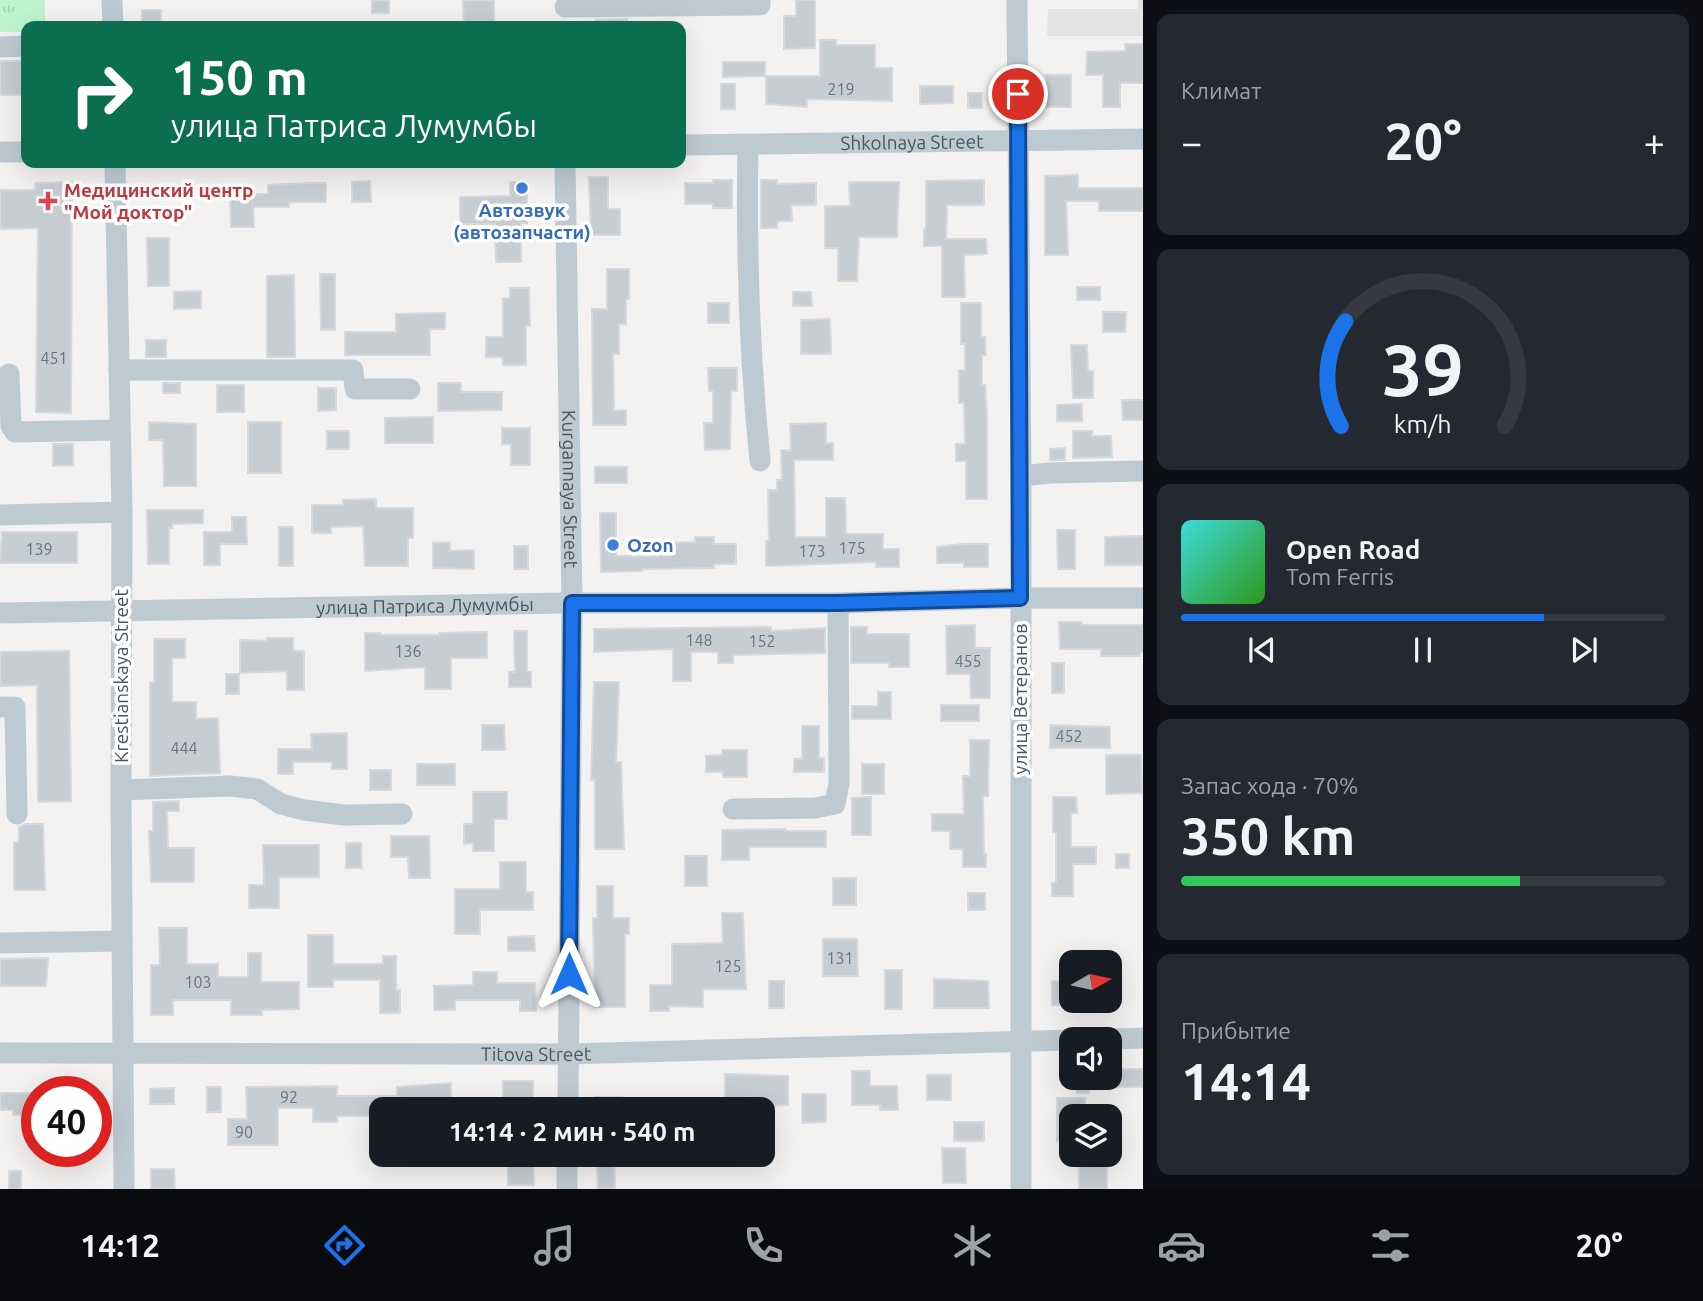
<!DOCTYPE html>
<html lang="ru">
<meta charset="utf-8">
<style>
body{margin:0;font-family:Ubuntu,sans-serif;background:#242831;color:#f1f3f6;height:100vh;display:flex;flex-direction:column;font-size:26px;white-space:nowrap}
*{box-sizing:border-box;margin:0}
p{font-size:23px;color:#9ea1a6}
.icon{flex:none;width:38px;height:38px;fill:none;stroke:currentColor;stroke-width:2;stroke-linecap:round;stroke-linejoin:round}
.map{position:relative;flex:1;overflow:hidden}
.sheet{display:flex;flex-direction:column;gap:14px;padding:14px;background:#0d0f14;width:560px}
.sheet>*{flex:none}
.banner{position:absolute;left:21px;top:21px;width:665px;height:147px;border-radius:14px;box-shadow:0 7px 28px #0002;background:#0b6e4f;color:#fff;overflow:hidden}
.needle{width:46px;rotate:81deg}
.controls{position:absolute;left:1059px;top:950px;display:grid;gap:14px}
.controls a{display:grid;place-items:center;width:63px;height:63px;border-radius:14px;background:#171b24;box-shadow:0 7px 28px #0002;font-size:35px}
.speed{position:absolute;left:21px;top:1076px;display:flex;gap:14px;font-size:35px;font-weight:700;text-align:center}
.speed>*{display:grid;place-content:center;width:91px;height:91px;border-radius:50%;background:#171b24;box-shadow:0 7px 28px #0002;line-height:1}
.speed .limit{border:10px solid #d22;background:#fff;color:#111}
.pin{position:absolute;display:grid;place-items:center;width:60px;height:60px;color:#fff;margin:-30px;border:4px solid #fff;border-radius:50%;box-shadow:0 2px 7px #0007}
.me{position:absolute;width:77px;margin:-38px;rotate:0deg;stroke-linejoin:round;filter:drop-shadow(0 0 5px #0008)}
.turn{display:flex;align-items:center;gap:24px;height:147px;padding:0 35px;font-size:32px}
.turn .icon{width:91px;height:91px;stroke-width:2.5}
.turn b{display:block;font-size:49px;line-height:60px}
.big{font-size:52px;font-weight:700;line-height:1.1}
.sheet .tile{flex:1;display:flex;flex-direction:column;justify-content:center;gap:10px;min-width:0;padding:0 24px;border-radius:14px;background:#242831}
.sheet .dial{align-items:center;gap:0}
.dial svg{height:182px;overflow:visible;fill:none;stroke:#363941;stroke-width:7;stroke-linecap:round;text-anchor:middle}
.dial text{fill:#f1f3f6;stroke:none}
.song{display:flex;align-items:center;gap:21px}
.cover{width:84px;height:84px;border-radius:10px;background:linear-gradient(135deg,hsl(180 70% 55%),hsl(110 70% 35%))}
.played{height:7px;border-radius:4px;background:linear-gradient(90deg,#1a73e8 75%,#363941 75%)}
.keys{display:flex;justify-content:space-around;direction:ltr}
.heat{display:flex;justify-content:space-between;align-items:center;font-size:38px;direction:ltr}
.charge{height:10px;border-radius:5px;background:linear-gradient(90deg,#34c759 70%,#363941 0)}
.trip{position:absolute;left:369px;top:1097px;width:406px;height:70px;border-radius:14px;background:#171b24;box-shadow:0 7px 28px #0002;font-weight:700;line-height:70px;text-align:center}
.dock{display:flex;height:112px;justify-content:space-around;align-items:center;background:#090b0e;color:#9ea1a6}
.dock .icon{width:49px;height:49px}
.dock .on{color:#1a73e8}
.dock b{font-size:32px;color:#f1f3f6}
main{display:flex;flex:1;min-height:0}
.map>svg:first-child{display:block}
.education{fill:#e5e2e3}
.park{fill:url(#park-tufts)}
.building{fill:#c8cdd2;stroke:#d5d8dd;stroke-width:2}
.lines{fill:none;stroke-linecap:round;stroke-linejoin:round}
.minor{stroke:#becad2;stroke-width:21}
.route-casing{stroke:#114b97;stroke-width:18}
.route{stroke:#1a73e8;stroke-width:12}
.shop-dot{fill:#3f7fe0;stroke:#fff;stroke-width:2.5}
.health-dot{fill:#e0444e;stroke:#fff;stroke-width:2.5}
.labels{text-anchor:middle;stroke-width:7;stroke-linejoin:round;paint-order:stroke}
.number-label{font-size:16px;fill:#67747d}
.street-label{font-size:19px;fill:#475761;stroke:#fff}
.health-label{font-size:19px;font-weight:bold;fill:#be3a42;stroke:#fff;text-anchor:start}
.shop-label{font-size:19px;font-weight:bold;fill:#366cbe;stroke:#fff}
</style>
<main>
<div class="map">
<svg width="1143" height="1189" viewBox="0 0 1143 1189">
<defs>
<pattern id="park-tufts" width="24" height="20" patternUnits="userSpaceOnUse" patternTransform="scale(1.75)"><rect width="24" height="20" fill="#bdf4ce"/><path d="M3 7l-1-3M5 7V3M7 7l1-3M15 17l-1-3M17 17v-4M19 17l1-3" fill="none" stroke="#a4d3b3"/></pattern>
</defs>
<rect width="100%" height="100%" fill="#f4f1f1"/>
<!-- education -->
<path class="education" d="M1138,0H1143V36H1047L1048,9H1138Z"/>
<!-- park -->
<path class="park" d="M0,0H45V26H26V32H0Z"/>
<!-- building -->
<g class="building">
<rect x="372" y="0" width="17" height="13"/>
<path d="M463,0H494V26H464Z"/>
<path d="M796,0H815V48L784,49V16H796Z"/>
<rect x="142" y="10" width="19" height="16"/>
<path d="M627,19V26H595V20Z"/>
<path d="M820,40H836V45H875V68H892V101L807,99V107L766,104V76H820Z"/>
<path d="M1125,44H1143V83H1120V107H1103V75H1086L1087,52L1125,51Z"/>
<rect x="0" y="61" width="26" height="34"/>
<path d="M723,62H765V76L723,77Z"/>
<rect x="1046" y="75" width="25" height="32"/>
<rect x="721" y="84" width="14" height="25"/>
<path d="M920,86H953V103L920,104Z"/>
<rect x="968" y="93" width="14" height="15"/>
<path d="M1078,175V188H1143V211H1099V201H1066L1068,255H1045V176Z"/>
<path d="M589,177H608V209H620V235H591Z"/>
<path d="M713,180H732V208H713V204H685V183H713Z"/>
<path d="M761,180H777V184L816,183V205H791L792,221H777V228H761Z"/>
<path d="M984,180V205H947L946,239H986L987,254L964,255L965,297H942V246H924V229H926V181Z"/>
<path d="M370,181L371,202H352V182Z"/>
<path d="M72,182L71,413L36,412L38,228L0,229V190H35V183Z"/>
<path d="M510,182H527V223H521V262H496L495,224H460V197L510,196Z"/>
<path d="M849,182H899L897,237H859L857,281H838V248H825V206H850Z"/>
<path d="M309,183H326V202H289V207H253L254,227H231L230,194H268V185Z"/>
<path d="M147,238H169V286H148Z"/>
<path d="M607,269H629V299H626V324H619V354H613L614,411L626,410V425H593L592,309H607Z"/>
<path d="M320,274H335V330H321Z"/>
<path d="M294,275L295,357H267V276Z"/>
<rect x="1077" y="287" width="23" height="13"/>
<path d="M510,288H529L530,326H526V365H503V357H486V337H503V298H510Z"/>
<path d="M201,291V308L174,309V292Z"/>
<path d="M793,292H811L812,306H793Z"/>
<rect x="708" y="303" width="21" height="20"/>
<path d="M961,303H981V337H985L986,355H982V385H985L987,416V499H966V461H956V444H965L964,403H959V370H965V344H961Z"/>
<path d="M1103,312H1126L1125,332H1103Z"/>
<path d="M445,313V329H430V355H345V332H396V314Z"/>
<path d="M830,319L831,354H801V320Z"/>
<rect x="146" y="340" width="20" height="17"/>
<path d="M1071,345H1087L1088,371H1093V398H1073Z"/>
<path d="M708,368H737V391H731L730,449L705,450L704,423H713V391H709Z"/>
<rect x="163" y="383" width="17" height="10"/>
<path d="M438,383H461V392H502V410L438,411Z"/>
<rect x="217" y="385" width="27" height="27"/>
<path d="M318,388H336V410L318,411Z"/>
<path d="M1122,400H1143V420H1123Z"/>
<path d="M1082,404V421H1057V405Z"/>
<path d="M433,417V443H385V418Z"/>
<path d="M149,422L196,424V486H164L163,440H149Z"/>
<rect x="248" y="422" width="33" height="51"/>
<path d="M826,423V444L833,443V460H794L795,537H826V498H845L846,534H883V549H899V567H876V562L766,566V541H769L768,490H777V480H782L781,450H791L790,424Z"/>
<path d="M502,428H530V465H511V444H502Z"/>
<rect x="327" y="431" width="22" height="18"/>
<path d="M1073,431H1092V436H1111L1112,457L1073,458Z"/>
<path d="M53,444H73V465L53,466Z"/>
<path d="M1065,448V460H1050V449Z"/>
<rect x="595" y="467" width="32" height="16"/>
<path d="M376,499V508H413V538H408V566H365L363,526L331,527V533H312V505H343V500Z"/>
<path d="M147,510H203V523L172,524V528H169V564H148Z"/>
<path d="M600,513H616V556H659V543L695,542V537H714V544H736V564H714V568L642,569V571L601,572Z"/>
<path d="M232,517H246L247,544H220V565H204V532H232Z"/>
<rect x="279" y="527" width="14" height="39"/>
<path d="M1057,530H1075V569H1058Z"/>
<path d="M2,532H77V563H0Z"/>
<path d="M1143,536V565H1105V537Z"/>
<path d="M450,542V551L474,550V569L433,568V543Z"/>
<path d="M963,544H988V567H964V563H937V547Z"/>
<rect x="514" y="546" width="14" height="23"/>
<path d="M1059,622H1082V625H1143V652H1140V656H1101V649H1060Z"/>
<path d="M975,625V648H990V698H971L970,674H947L946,626Z"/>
<path d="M771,627V631L825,628V653L733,655V663H718V652H691V681H673V649L594,652V629Z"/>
<path d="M851,627H867V634H909V667H889V663H851Z"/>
<path d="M514,631H527V672H531V687H509V672H515Z"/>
<path d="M487,632V658H451V689H425V667L365,671V633H380V635H440V633Z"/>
<path d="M267,638H293V651H304V690H287V671L240,673V640L267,641Z"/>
<path d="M154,639H185V658H172V702H196V719L218,718L220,773L150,776V682H154Z"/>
<path d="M69,651L71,801L38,802L37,685L0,686V652Z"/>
<rect x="1052" y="663" width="12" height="30"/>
<rect x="226" y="674" width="13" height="20"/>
<path d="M594,682H619L616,762H621L624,849H595V780H591Z"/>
<path d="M878,692H891V719H852V706H878Z"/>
<rect x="941" y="705" width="38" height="16"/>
<path d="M482,725H504L505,750H482Z"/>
<path d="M1050,725L1110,727V748H1050Z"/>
<path d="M802,726H819V758H824V772H794V759H802Z"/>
<path d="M347,733V769H332V762H293V774H278V749H312L311,734Z"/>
<path d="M970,740H989L988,796H983L984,854H986V867H963V849H950V831H932V814H964L963,776H970Z"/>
<path d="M722,750H747V777H723V772H706V756L722,755Z"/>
<path d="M1106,755H1141L1142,793L1106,794Z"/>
<rect x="417" y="764" width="38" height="21"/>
<rect x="862" y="764" width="22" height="30"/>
<rect x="370" y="770" width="21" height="20"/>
<path d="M473,792H507V819H494V851H473V843L464,844V824H473Z"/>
<path d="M871,797V835H852V798Z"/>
<path d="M1053,797H1076L1077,813H1071V847H1096V864H1073V896H1052V883H1056V832H1053Z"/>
<path d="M179,801V811H167L168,848H194V882H151L149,831H153V802Z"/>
<path d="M25,824H43L45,890H14V842H19V827Z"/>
<path d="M785,829V831H826V847H749V860H722V830Z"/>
<path d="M391,836H429L430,878H409L408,857H391Z"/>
<path d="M346,843H361L362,868H346Z"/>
<path d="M263,845H319V877H279V908H249V885H264Z"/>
<rect x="1116" y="854" width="13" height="14"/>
<rect x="685" y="856" width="22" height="30"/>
<path d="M500,862H526V892H533V910H480V934H455V889H500Z"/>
<rect x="833" y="878" width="23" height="27"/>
<path d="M597,886H613V918H629V934H625V1007H595L593,918H597Z"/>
<rect x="968" y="893" width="17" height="17"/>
<path d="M722,913H743L746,989H703V1007L669,1006V1011H650V985H672V944L723,943Z"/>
<path d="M159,928H187V964H218V977H248V953H261V982H299V1009L262,1010V1015H231V1000H173V1015H151V965H160Z"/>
<path d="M308,935H333V964H383V956H396V990H400V1013H380V980H333V987H308Z"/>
<path d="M534,936L535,951H508V937Z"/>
<path d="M823,939H857L858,976H823Z"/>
<path d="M48,958L46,986H0V959Z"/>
<rect x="885" y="970" width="17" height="39"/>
<path d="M473,972H497V983H535L536,1011H520V1000H455V1010H434V986L473,985Z"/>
<path d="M934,979L988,981L989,1008H934Z"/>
<rect x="769" y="981" width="15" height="27"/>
<rect x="1052" y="981" width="19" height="24"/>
<rect x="1110" y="1069" width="33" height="18"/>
<path d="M852,1071H870V1086H897L898,1110H880V1105H852Z"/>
<path d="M725,1074L788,1076V1105L769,1106V1102H725Z"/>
<rect x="927" y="1075" width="24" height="25"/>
<rect x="1077" y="1078" width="12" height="15"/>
<rect x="503" y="1081" width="30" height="27"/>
<path d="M451,1083V1110H437V1102H412V1110H376V1116H337V1122H313V1108H278V1145H228V1119H247L246,1087L337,1086V1096H397V1087Z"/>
<rect x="207" y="1087" width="14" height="25"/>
<path d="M174,1088V1104H150V1089Z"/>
<path d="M0,1093H37V1115H13V1110H0Z"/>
<path d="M802,1094H826V1122L802,1123Z"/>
<rect x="595" y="1097" width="27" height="13"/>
<path d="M1057,1098H1085V1116H1071V1141H1057Z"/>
<rect x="954" y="1122" width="30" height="19"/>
<path d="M942,1148H965L966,1183H943Z"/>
<path d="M514,1155H533L534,1185H508V1161H514Z"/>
<rect x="1079" y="1156" width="28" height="33"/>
<path d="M597,1160H614L615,1189H598Z"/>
<path d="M151,1169H174L175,1189H151Z"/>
<rect x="9" y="1171" width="12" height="18"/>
</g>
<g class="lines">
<!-- minor -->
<g class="minor">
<path d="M112,0L113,26"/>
<path d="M1017,0L1021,476V1189"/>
<path d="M565,7L760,5V0"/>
<path d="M0,47L26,46"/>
<path d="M748,144C746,252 749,353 760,461"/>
<path id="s1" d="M681,145L1143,139"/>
<path d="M0,152H26"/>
<path d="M115,163L122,512L121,790L124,1189"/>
<path id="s2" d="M565,163L572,603L568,1110"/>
<path d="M119,370H353L355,389H410"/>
<path d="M9,374L11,426L15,432L119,430"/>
<path d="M1021,476L1050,473L1143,471"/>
<path d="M0,515L122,512"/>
<path id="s3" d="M0,613L572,603H838L1020,598H1143"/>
<path d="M0,707H15L17,814"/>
<path d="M121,790L230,786L257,789L281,804L304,810L344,815L402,814"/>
<path d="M733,809L815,808L835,804L839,783L838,603"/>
<path d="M0,943L122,941"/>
<path d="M1090,1040L1143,1038"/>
<path id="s4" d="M0,1053L569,1054L1071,1040"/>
<path d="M567,1189V1155"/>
</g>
</g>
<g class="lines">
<defs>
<path id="route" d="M569,974L572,603H838L1020,598L1018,94"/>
</defs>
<!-- route casing -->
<use href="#route" class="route-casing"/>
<!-- route -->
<use href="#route" class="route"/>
</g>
<!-- markers -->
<g class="shop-dot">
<circle cx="522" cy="188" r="7"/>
<circle cx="613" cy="545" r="7"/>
</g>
<path class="health-dot" d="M44.5 190.5h7v7h7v7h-7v7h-7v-7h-7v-7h7z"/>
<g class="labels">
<!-- number labels -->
<g class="number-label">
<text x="841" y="95">219</text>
<text x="54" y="364">451</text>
<text x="852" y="554">175</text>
<text x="39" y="555">139</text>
<text x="812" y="557">173</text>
<text x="699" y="646">148</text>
<text x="762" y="647">152</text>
<text x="408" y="657">136</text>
<text x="968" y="667">455</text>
<text x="1069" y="742">452</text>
<text x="184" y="754">444</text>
<text x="840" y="964">131</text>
<text x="728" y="972">125</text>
<text x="198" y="988">103</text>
<text x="289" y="1103">92</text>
<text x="244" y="1138">90</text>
</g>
<!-- street labels -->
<g class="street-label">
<text dy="7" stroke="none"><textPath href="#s1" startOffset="231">Shkolnaya Street</textPath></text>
<text dy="7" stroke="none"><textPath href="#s2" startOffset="326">Kurgannaya Street</textPath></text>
<text dy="7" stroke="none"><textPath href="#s3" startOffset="425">улица Патриса Лумумбы</textPath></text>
<text transform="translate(121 676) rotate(-90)" y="7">Krestianskaya Street</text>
<text transform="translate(1020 699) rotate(-90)" y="7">улица Ветеранов</text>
<text dy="7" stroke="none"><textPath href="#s4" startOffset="536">Titova Street</textPath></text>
</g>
<!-- health labels -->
<g class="health-label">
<text x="64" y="197">Медицинский центр<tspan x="64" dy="22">"Мой доктор"</tspan></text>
</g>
<!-- shop labels -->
<g class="shop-label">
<text x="522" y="217">Автозвук<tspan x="522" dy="22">(автозапчасти)</tspan></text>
<text x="627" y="552" text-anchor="start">Ozon</text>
</g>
</g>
</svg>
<div class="controls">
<a><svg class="needle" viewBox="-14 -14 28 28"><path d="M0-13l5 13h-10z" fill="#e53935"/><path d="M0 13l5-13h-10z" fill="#9ea1a6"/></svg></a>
<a><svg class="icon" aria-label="sound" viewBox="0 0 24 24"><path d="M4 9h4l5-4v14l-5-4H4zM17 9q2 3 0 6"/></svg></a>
<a><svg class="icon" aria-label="layers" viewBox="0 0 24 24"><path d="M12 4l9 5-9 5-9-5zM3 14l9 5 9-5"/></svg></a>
</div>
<div class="speed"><div class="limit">40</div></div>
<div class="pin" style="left:1018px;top:94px;background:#d93025"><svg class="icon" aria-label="arrive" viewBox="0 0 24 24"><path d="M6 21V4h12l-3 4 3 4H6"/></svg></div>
<svg class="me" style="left:569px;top:974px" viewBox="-20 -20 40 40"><path d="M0-17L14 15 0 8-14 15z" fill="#1a73e8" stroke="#fff" stroke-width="4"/></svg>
<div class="trip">14:14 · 2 мин · 540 m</div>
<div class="banner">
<div class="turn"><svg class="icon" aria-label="right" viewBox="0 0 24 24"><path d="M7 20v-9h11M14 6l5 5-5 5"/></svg><div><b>150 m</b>улица Патриса Лумумбы</div></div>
</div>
</div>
<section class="sheet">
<div class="tile"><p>Климат</p>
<div class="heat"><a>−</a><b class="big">20°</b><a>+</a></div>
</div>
<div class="tile dial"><svg viewBox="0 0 100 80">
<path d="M14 69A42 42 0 1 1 86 69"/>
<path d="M14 69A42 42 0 0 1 16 23" stroke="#1a73e8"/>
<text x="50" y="56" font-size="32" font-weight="700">39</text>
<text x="50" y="72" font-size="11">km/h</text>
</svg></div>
<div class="tile">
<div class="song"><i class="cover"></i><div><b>Open Road</b><p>Tom Ferris</p></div></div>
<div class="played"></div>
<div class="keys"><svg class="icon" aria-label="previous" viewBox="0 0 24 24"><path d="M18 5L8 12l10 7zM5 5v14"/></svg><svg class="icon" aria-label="pause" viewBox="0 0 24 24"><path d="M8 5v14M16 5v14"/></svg><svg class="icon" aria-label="next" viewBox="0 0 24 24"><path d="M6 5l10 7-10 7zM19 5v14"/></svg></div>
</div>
<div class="tile"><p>Запас хода · 70%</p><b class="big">350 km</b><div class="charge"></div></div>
<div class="tile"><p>Прибытие</p><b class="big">14:14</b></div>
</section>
</main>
<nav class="dock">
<b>14:12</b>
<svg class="icon on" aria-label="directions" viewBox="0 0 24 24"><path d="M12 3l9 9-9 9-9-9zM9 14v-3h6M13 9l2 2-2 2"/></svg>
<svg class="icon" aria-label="music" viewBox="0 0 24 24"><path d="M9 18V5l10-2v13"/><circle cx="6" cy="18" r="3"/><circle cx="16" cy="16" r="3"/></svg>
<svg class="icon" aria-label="phone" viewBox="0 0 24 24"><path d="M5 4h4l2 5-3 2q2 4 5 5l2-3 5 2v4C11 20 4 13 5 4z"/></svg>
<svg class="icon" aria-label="climate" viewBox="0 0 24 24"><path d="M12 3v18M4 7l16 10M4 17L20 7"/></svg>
<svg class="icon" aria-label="car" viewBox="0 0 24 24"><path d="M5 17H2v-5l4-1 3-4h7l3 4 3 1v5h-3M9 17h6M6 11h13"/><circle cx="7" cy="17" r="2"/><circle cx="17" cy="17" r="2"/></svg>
<svg class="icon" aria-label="filters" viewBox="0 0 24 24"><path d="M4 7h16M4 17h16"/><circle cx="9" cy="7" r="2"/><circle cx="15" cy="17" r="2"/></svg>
<b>20°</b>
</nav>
